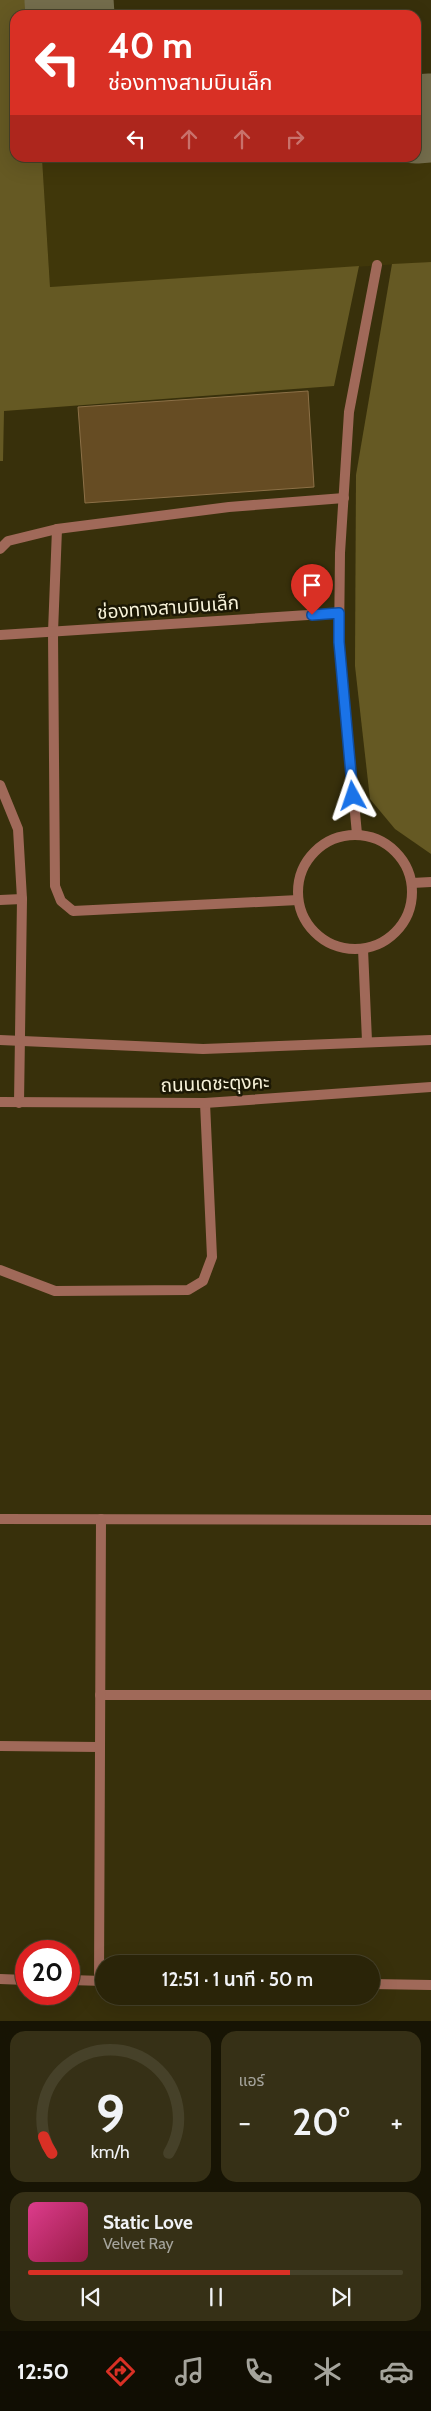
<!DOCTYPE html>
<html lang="th">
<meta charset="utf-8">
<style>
body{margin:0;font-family:Cabin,"Noto Sans Thai",sans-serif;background:#363016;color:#f1f3f6;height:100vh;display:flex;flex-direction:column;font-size:19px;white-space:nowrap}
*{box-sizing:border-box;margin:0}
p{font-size:16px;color:#a5a49c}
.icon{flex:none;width:28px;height:28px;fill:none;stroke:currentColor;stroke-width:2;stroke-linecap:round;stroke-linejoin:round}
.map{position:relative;height:2021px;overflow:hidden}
.drawer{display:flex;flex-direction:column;gap:10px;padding:10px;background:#171404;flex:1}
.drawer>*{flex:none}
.banner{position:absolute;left:10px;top:10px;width:411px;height:152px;border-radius:15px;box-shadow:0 5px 20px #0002,0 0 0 1px #464129;background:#d93025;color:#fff;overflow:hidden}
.speed{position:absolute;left:15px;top:1940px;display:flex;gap:10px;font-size:25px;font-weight:700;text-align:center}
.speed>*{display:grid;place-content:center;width:65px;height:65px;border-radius:50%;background:#2a2408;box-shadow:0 5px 20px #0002,0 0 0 1px #464129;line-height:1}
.speed .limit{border:8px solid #d22;background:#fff;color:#111}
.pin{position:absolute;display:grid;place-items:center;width:42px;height:42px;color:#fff;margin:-51px -21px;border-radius:50% 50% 50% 0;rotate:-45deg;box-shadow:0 0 5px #0007}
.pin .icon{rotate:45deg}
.me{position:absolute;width:55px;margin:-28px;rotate:355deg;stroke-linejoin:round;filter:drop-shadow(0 0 4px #0008)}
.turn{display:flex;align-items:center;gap:18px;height:105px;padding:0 15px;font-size:22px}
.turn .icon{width:65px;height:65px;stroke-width:2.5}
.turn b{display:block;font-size:35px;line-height:42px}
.lanes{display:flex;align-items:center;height:48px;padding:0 15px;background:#0003;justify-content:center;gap:25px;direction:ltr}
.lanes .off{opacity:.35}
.big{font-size:38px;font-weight:600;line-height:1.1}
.drawer .tile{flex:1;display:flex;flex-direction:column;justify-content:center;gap:8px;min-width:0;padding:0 18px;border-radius:15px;background:#363016}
.drawer .dial{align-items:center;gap:0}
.dial svg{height:130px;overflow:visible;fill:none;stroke:#464129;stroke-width:7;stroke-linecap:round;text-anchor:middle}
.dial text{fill:#f1f3f6;stroke:none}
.song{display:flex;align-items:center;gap:15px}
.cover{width:60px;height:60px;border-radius:8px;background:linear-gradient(135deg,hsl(330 70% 55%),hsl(340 70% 35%))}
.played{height:5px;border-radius:2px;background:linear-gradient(90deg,#d93025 70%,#464129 70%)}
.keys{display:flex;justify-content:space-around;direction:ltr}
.heat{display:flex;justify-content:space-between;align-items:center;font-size:28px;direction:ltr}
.drawer .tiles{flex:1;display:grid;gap:10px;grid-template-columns:1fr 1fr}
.tile:last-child{grid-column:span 2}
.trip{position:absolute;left:95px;top:1955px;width:285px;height:50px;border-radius:25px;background:#2a2408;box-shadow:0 5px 20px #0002,0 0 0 1px #464129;font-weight:600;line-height:50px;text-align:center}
.dock{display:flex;height:80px;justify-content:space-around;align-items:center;background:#110e03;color:#a5a49c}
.dock .icon{width:35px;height:35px}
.dock .on{color:#d93025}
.dock b{font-size:22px;color:#f1f3f6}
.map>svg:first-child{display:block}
.built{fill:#40370a}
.green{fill:#655923}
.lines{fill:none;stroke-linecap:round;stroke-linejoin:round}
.taxiway{stroke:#746d4c;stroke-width:89}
.building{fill:#664c23;stroke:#8c7047}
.service{stroke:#a06959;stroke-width:10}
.minor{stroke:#a06959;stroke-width:10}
.tertiary{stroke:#a06959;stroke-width:10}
.route-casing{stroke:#114b97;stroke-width:12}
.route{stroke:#1a73e8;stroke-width:9}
.labels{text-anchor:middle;stroke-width:5;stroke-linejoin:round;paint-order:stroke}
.street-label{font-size:19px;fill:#f7f2d9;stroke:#1c1805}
</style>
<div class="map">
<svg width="431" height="2021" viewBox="0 0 431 2021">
<rect width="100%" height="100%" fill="#38300b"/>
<!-- built -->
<g class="built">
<path d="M33,0H96L97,15H34Z"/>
<path d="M431,95V262L50,287L42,158H416V96Z"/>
</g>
<!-- green -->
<g class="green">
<path d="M0,0H33L34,15H15V158H42L50,287L359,266L334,386L4,411L3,461H0Z"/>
<path d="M431,262V854L395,829L370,799L355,666L356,475L392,264Z"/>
</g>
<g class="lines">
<!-- taxiway -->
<g class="taxiway">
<path d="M69,0L70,15"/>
<path d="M416,119L431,118"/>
</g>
</g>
<!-- building -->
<path class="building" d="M308,391L314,487L85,503L78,407Z"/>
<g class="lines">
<!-- service -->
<g class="service">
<path d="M57,529L53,632L55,886L61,901L73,911L298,900"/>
<path d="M0,549L8,541L57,529L229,507L344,498"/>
<path d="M0,635L339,613"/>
<path d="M0,785L18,829L22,899L19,1103"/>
<path d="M357,834L339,642L340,553L349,412L377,265"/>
<circle cx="355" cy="892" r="57"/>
<path d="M412,883L431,882"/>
<path d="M0,900L22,899"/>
<path d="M363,949L367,1041"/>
<path d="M0,1270L55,1291L188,1290L203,1281L212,1257L205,1103"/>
</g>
<!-- minor -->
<g class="minor">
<path d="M0,1519L431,1520"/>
<path d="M100,1695H431"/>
<path d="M0,1746L99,1747"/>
<path d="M0,1979L26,1980"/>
<path d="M69,1980L104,1981"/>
<path d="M99,1981L101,1519"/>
<path d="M371,1984L431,1985"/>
</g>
<!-- tertiary -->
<g class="tertiary">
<path d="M0,1040L203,1049L431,1040"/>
<path d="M0,1102L205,1103L431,1087"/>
</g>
</g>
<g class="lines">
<defs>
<path id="route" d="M312,615L339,613V642L353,796"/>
</defs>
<!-- route casing -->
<use href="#route" class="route-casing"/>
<!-- route -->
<use href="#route" class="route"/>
</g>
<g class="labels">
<!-- street labels -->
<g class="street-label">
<text transform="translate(168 607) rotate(-4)" y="7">ช่องทางสามบินเล็ก</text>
<text transform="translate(215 1083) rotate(-2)" y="7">ถนนเดชะตุงคะ</text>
</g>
</g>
</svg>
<div class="speed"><div class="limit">20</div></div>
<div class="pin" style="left:312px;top:615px;background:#d93025"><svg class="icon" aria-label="arrive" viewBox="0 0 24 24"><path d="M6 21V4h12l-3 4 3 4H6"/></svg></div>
<svg class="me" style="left:353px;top:796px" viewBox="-20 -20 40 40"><path d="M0-17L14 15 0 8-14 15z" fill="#1a73e8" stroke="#fff" stroke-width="4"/></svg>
<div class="trip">12:51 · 1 นาที · 50 m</div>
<div class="banner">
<div class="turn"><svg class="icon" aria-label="left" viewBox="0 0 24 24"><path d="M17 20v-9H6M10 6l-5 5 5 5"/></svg><div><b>40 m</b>ช่องทางสามบินเล็ก</div></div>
<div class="lanes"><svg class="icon" aria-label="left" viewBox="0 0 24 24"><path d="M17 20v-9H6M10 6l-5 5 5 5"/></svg><svg class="icon off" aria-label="ahead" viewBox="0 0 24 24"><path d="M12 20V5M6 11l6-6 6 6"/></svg><svg class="icon off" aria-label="ahead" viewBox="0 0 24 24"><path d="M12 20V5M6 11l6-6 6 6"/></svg><svg class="icon off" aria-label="right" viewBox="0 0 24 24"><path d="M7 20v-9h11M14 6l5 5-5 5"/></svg></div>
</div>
</div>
<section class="drawer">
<div class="tiles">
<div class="tile dial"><svg viewBox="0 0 100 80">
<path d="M14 69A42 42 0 1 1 86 69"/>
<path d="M14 69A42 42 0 0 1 9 59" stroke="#d93025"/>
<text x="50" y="56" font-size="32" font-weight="700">9</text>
<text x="50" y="72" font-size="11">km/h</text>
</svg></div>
<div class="tile"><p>แอร์</p>
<div class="heat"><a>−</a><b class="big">20°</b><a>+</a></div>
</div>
<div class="tile">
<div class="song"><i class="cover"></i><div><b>Static Love</b><p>Velvet Ray</p></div></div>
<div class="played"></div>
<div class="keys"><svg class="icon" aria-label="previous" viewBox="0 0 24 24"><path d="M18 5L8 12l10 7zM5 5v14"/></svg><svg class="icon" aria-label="pause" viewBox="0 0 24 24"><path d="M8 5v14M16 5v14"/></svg><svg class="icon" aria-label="next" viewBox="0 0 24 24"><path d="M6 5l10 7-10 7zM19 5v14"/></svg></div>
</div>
</div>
</section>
<nav class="dock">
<b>12:50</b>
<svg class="icon on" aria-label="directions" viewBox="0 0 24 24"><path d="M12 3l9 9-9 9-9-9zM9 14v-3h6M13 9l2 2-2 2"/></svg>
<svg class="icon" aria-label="music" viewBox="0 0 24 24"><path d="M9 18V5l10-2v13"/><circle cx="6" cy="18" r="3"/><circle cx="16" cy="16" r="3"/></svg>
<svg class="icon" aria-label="phone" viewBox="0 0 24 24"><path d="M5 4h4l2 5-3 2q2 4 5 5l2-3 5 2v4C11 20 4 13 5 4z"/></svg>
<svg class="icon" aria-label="climate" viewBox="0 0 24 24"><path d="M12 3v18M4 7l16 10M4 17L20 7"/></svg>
<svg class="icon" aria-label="car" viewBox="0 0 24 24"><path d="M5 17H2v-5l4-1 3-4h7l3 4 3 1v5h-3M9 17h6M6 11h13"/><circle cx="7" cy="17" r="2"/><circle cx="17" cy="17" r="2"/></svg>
</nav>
